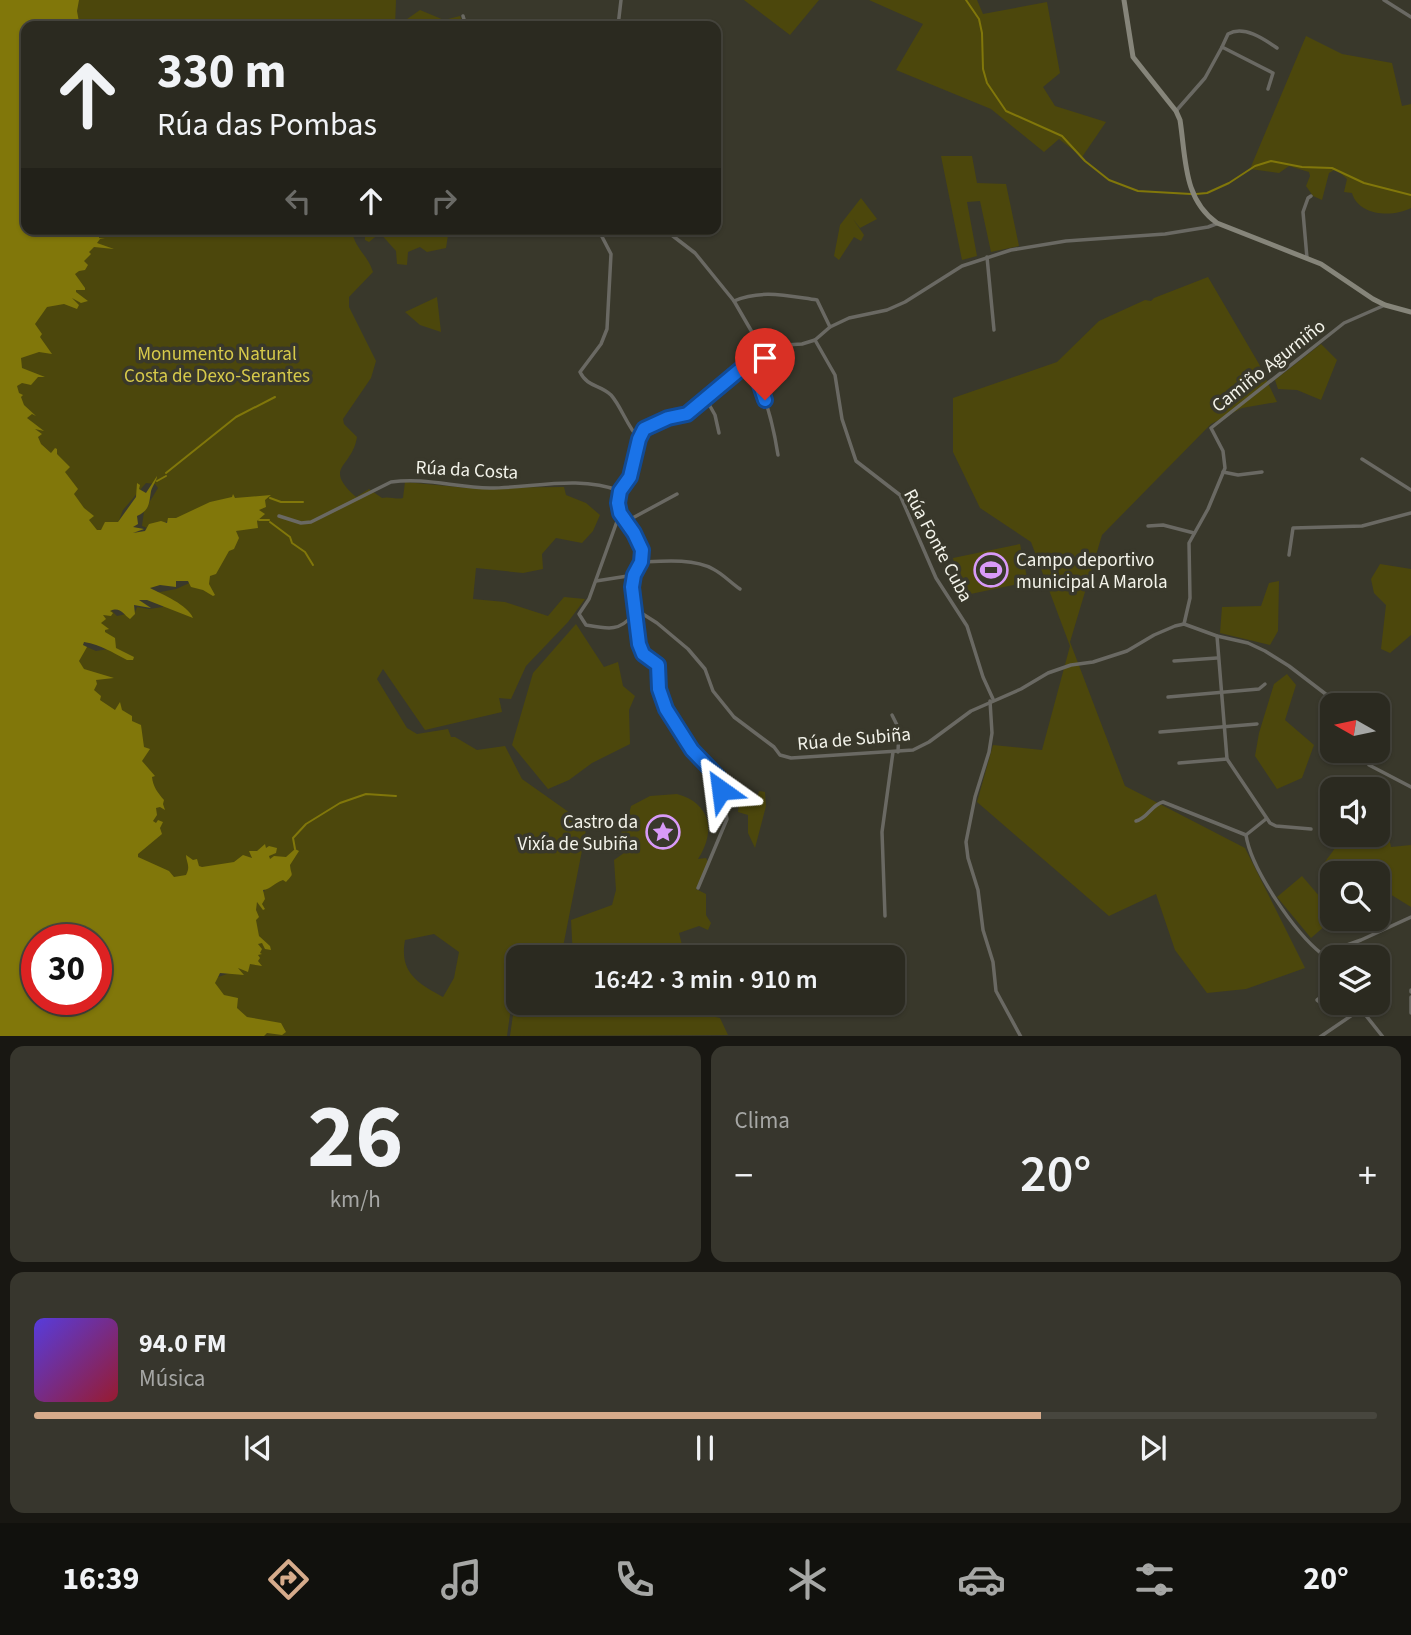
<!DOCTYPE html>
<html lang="es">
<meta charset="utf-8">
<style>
body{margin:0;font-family:"Source Sans 3",sans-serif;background:#37362d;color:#f1f3f6;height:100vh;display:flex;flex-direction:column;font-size:26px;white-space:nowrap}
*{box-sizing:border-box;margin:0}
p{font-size:23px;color:#a6a7a5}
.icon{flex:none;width:38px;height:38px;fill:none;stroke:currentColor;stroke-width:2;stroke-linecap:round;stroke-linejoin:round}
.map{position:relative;height:1036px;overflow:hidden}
.drawer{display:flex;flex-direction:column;gap:10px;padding:10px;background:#181712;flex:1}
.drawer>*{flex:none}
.top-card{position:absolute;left:21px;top:21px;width:700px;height:214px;border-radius:14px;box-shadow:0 2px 5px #0004,0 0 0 2px #47463e;background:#2b2a20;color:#f1f3f6;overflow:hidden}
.needle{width:46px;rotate:279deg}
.buttons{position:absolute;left:1320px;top:693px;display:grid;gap:14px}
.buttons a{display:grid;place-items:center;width:70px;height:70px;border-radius:14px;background:#2b2a20;box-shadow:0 2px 5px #0004,0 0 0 2px #47463e;font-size:35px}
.speed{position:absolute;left:21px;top:924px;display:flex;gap:14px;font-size:35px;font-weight:700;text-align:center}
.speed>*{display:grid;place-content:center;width:91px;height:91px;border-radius:50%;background:#2b2a20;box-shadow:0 2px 5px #0004,0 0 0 2px #47463e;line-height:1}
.speed .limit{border:10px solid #d22;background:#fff;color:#111}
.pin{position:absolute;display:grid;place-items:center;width:60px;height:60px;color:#fff;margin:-72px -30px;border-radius:50% 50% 50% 0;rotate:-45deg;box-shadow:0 0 7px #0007}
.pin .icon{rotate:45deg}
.me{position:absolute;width:77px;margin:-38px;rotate:329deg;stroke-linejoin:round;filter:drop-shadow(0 0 5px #0008)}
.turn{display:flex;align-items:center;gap:24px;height:147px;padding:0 21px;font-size:32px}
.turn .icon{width:91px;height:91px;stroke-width:2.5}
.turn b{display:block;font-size:49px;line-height:60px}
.lanes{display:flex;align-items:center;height:66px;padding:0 21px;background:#0003;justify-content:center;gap:35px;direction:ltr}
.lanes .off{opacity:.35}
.big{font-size:52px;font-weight:600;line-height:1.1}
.drawer .widget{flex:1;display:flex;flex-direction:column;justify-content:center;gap:10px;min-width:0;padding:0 24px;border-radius:14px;background:#37362d}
.drawer .dial{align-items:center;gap:0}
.dial b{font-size:91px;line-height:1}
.song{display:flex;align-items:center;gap:21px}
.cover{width:84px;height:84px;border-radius:10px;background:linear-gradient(135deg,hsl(250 70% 55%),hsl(350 70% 35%))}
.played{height:7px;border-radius:4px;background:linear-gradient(90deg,#d6ab8b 75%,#47463e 75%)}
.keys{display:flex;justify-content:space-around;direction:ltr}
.heat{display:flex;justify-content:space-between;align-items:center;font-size:38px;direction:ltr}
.drawer .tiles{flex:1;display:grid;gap:10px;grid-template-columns:1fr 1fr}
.widget:last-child{grid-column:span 2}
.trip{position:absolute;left:506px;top:945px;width:399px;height:70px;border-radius:14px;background:#2b2a20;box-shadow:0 2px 5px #0004,0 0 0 2px #47463e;font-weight:600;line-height:70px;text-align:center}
.menu{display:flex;height:112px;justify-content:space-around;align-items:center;background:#11110d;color:#a6a7a5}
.menu .icon{width:49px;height:49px}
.menu .current{color:#d6ab8b}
.menu b{font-size:32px;color:#f1f3f6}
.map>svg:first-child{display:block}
.green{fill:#4c470c;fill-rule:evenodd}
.water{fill:#81770a;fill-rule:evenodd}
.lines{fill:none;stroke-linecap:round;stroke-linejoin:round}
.stream{stroke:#81770a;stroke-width:2}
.street{stroke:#6a6963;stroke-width:3.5}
.secondary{stroke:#86857a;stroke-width:5}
.route-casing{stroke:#114b97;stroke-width:18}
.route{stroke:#1a73e8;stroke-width:12}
.labels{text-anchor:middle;stroke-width:7;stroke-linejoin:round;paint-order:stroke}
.park-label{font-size:19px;fill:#d6c94a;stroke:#39382b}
.street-label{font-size:19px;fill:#f3f3ea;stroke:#39382b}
.poi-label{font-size:19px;fill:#f3f3ea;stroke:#39382b;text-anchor:start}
</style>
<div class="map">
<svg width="1411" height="1037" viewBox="0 0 1411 1037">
<rect width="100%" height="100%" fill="#39382b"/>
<!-- green -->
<g class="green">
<path d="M60,0H396L395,26H57Z"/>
<path d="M744,0H819L790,35Z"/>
<path d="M869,0H977L983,14L1047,2L1060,73L1043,87L1055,106L1106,122L1082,157L1059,139L1044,152L991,109L896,70L923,24Z"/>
<path d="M420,10L444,20L460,16L464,26H397Z"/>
<path d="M1306,36L1342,54L1392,63L1402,106L1411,104V208C1394,217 1359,217 1352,193L1344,192L1347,179L1336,169L1329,173L1322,200L1313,196L1306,186L1310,176L1309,172L1289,166L1279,173L1250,169Z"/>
<path d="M941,156H972L977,183L1006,184L1019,246L991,252L980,201L967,202L977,256L962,260Z"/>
<path d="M861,198L877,219L860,228L853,219L864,235L861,241L854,237L839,260L834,256L840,225Z"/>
<path d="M68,229H352C353,247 368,255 373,272L349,297V307L376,361L371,378L343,419L344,424L357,437C352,469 322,466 356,497L369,489L382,498C389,496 397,500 403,498L405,482L467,488L564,487L566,495L586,503L600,515L593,531L582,543L556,538L542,554L543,569L523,573L476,568L473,599L505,602L548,616L564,597L585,599L568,622L526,666L511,699L499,698L502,712L425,730L383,669L377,679L407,728L417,734L448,729L451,737H455L477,750L505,746L522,779L587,825L563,947L518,957L507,1036H259L211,1011L215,978L233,972L249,915L268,885L146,880L76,691L80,651L87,647L96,651L108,649L97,617L111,610L117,616L135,612L137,607L149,609L163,607L165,604L155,593L176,589L196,580L232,531H238L247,524L218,505L147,528L142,526L144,511L158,488L155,484L146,483L123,510L118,523L98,539L17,418L8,346L30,336ZM434,934L459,952L454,978L443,997C418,983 399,973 405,940Z"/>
<path d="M367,229H441L448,235L446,248L427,252L420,247L408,252L407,265L397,264L396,251L380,233L369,242L365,240V231Z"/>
<path d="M1208,277L1259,364L1277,402L1242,408L1211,424L1102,535L1070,642L1125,786L1245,848L1305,968L1246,989L1207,993L1175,950L1156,894L1109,916L977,802L993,745L1042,750L1070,646L1031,542L980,508L953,452V398L1057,362L1099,321L1145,300L1151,301L1154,298Z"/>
<path d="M437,297L441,332L420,325L405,312Z"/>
<path d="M1321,344L1337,360L1321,400L1297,390L1278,389L1275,380Z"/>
<path d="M1020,544L1028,582L961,596L953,558Z"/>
<path d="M1380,564L1411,569V635L1390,653L1381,649L1386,605L1374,593L1371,579Z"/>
<path d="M1279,581L1278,631L1270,645L1220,633L1222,607L1261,606L1269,583Z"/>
<path d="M576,624L604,667L618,662L623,686L635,696L629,710L630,744L592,763L569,780L548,789L512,745L533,673Z"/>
<path d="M1287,674L1296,685L1285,720L1314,745L1302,778L1277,789L1255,756L1259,733L1274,684Z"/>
<path d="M759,791L765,792L766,806L755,848L748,833V815L738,812L739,803L755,806Z"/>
<path d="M677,794C711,803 716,832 698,859L706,858L708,862L696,889L706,894V915L711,923L708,930L699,926L679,933L685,957H573L571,920L612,905L616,890L614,860L624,853L617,838L626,826L631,806L650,796Z"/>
<path d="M1377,833H1388L1391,847L1411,845V907L1377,886V873H1357L1351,869L1332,873L1325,881L1319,873C1325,858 1336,851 1342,835Z"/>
<path d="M1302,876L1332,911L1333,919L1311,938L1277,897Z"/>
<path d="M518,980V1003H685V1010L720,1018L728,1035L510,1036Z"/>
</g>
<!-- water -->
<path class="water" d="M0,0H79L77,11L79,22L56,26H26V229H85L88,232L92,229H110L99,235V238L105,239H100L97,243L114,249L94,247L89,252L91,254L84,261L88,265L85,270L79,271L75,274L85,288V290H76V292L88,301L81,303L72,298L79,305L77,309L64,304L47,307L35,324L42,334L40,337L52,354L39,352L21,358L22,368L45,377H38L31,385L22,383L17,386L19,393L23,395L21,397L24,405L36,416L32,414L27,418L44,431L35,429L42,434L38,437L41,444L51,453L55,448L57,449V454L70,467L65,472L78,489L74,494L84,508L94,516L89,520L97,530H101L105,522H118L136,497L137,483L140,485L139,489L146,493L157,476C157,480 153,485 151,491C149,503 150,510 137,516L138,524L133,527L144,529L133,533L145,531L149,524L161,521L167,523L168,518H176L210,502L232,497L233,494L235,498L271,495L265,500L266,507L259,510L265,514L257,521L258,528L236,531L239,538L234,549L229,551L216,574L210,576L209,584L215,595L213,596L203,590L191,587L188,581H176V587L160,585L150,588C162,594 188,605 193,618L147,600H139L151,608L134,605L135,614L130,619C123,614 120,606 110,611L113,613L111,616L103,615L106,619L101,623L109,629L105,630V632L115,638L116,648L134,657L133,660H127C111,652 102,645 84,642L83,645L87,647L79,661L84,669L114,678L96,680L97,684L94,690L101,696L100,700L115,710L120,702L122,710L132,716V721L141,725L144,747L150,749L142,761L155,776L152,777C153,787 158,793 164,800L163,804L165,810L160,807L156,808L157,815L153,821L156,823L158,820L163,822L160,828L162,834L138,854V857L169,871L174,877L186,875C191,866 186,862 186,855L193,860L197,859L199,866L202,867L234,862L243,855L252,858L249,851H257L265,844L266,848L269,846L277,848L276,853L269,856L270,859L274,856L286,857L295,849L299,851L290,865C291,877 295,872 286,882L283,880C274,883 271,889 263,890L265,899L262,904L265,909L263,910L257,902L256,910L259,917L256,920L259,936L270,946L271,950L265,949L262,943L258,944L262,949L260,953L262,954L258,955L260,958L258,961L262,966L250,964L248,972L238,968L244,975L220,973L215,983L224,995L238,998L237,1008L247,1017L281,1023L286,1032L282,1035L267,1033L263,1037L0,1036ZM37,940H96V999H37Z"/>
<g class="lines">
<!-- stream -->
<g class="stream">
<path d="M966,0L979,19L982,33L983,69L987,83L1006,111L1062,136L1085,161L1109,180L1138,191L1191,194"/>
<path d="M1196,194L1207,193L1229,183L1255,166L1271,161L1302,167L1332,168L1364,183L1411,195"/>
<path d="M166,473L236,417L275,397"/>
<path d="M157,481L166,476"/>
<path d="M270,498L281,502H303"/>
<path d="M259,520H269"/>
<path d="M270,522L290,537L292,543L305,552L313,565"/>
<path d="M295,849L293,838L306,824L340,803L366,794L396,796"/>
</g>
<!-- street -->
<g class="street">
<path d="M1384,0L1411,17"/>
<path d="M463,16L466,26"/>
<path d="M618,26L621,0"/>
<path d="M1222,47L1228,34C1244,25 1264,39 1277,48"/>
<path d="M1176,111L1205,78L1222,47L1273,73L1268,89"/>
<path d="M598,229L611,254L607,329L601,344L580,372C588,388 600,384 611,395C621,406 627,426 639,439"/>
<path d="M658,229L669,233L695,253L734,301L756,339L768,346L802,344L815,340L830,327L849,318L887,310L905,302L962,266L1011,250L1066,241L1165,234L1208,227L1216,224"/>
<path d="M987,257L994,330"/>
<path d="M1307,258L1303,212L1308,198L1311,196"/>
<path d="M734,301C761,289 788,296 817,300L830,327"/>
<path d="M815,340L835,375L842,419L856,461L900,495L936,578L967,626L983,677L993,699"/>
<path d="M748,363C765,390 773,423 778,455"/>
<path d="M706,399L715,415L719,433"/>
<path d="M1362,459L1411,490"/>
<path d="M1223,472L1238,475L1262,472"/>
<path d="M620,513L589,599L579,614L586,625C608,629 619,632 634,614"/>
<path d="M279,516L301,523L311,522L391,482C426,477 456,488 490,488C533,488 578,475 620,491"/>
<path d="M627,521L677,494"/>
<path d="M1148,526L1163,525L1194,533"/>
<path d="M1289,555L1293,528L1362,526L1411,513"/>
<path d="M641,562C662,561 694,558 713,569C723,574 731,583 740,589"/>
<path d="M596,581L634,575"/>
<path d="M635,609L657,623L688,649L705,669L713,691L734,717L774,747L780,755L791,758L913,750L929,742L971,711L1021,689L1048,673L1071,665L1093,662L1127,651L1154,635L1175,626L1184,624L1217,636L1248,643L1265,651L1289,666L1340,705"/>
<path d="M1184,624L1190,598L1189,543L1208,509L1225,468L1223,451L1211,428L1344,323L1385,305"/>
<path d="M1217,636L1227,759L1270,823L1276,826L1311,829"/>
<path d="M1174,661L1217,658"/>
<path d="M1168,697L1259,689L1265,684"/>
<path d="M990,701L992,733L989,752L975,797L966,842L968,858L978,890L983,930L993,962L996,991L1021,1037"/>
<path d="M892,715L899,729L898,752"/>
<path d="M1160,732L1257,724"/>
<path d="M1362,751L1369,765L1411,787"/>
<path d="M1179,763L1227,759"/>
<path d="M1136,821C1148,818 1151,805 1163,802L1246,835"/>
<path d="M1246,835C1251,869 1295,933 1322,954L1361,940L1411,917"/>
<path d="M1246,835L1266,819"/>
<path d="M698,888L727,819L719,778L692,750L666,709L659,689L658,665L643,654L639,644L632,587L634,575L641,562L642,550L634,533L620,513L618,503L620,491L630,477L639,439L644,429L668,418L687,414L768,346"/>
<path d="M885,916L882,832L893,752"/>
<path d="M1332,989L1317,1000L1321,1003L1332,995"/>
<path d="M1411,990V992"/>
<path d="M1411,997V1013"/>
<path d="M1356,1003L1383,1037"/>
<path d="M1320,1037L1361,1009"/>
</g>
<!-- secondary -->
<path class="secondary" d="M1124,0L1133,57L1176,111L1180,120C1186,158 1183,199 1217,223L1321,264L1373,299L1385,305L1411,312"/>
</g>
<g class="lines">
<defs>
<path id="route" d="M721,790L719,778L692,750L666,709L659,689L658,665L643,654L639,644L632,587L634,575L641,562L642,550L634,533L620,513L618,503L620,491L630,477L639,439L644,429L668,418L687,414L748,363L758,379L765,400"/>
</defs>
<!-- route casing -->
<use href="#route" class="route-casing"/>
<!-- route -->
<use href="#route" class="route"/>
</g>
<!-- icons -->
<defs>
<symbol id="stadium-ring" viewBox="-11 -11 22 22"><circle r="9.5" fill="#39382b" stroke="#d89af8" stroke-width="1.5"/><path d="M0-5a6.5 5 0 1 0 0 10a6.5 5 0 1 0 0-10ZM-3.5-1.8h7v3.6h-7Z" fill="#d89af8"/></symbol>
<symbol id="sight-ring" viewBox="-11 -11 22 22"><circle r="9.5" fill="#39382b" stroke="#d89af8" stroke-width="1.5"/><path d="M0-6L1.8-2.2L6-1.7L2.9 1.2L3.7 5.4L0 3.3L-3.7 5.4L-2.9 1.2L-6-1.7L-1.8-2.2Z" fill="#d89af8"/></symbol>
</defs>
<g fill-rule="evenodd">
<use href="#stadium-ring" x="972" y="551" width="38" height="38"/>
<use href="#sight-ring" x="644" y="813" width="38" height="38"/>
</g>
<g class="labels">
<!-- park labels -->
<g class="park-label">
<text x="217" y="360">Monumento Natural<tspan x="217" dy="22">Costa de Dexo-Serantes</tspan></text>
</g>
<!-- street labels -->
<g class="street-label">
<text transform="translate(1268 365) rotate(-38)" y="7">Camiño Agurniño</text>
<text transform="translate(467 469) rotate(3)" y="7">Rúa da Costa</text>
<text transform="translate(939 545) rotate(62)" y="7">Rúa Fonte Cuba</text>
<text transform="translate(854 738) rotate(-5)" y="7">Rúa de Subiña</text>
</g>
<!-- poi labels -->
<g class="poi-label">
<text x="1016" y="566">Campo deportivo<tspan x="1016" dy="22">municipal A Marola</tspan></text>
<text x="638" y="828" text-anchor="end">Castro da<tspan x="638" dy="22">Vixía de Subiña</tspan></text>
</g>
</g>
</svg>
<div class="buttons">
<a><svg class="needle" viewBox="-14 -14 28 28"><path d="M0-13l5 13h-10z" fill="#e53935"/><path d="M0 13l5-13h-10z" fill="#a6a7a5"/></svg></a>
<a><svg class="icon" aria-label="sound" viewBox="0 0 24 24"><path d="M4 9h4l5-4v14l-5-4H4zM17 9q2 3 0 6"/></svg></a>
<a><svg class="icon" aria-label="search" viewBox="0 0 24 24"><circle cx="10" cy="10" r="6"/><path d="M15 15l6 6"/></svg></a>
<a><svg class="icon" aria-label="layers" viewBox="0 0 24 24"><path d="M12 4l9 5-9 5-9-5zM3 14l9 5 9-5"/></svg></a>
</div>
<div class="speed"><div class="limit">30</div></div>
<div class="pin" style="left:765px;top:400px;background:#d93025"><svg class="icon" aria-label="arrive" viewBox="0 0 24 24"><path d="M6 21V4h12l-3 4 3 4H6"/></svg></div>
<svg class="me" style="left:721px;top:790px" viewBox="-20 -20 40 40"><path d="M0-17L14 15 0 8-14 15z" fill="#1a73e8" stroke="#fff" stroke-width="4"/></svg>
<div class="trip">16:42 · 3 min · 910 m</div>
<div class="top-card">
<div class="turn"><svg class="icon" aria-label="ahead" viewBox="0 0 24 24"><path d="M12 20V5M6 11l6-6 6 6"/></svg><div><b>330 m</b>Rúa das Pombas</div></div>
<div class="lanes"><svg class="icon off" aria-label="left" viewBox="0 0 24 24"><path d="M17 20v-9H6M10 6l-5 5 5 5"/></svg><svg class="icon" aria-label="ahead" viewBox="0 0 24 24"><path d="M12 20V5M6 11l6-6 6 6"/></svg><svg class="icon off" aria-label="right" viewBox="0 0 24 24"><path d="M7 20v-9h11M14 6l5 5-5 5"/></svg></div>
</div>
</div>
<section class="drawer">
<div class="tiles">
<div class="widget dial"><b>26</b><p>km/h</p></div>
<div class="widget"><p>Clima</p>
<div class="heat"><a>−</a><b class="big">20°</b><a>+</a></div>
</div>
<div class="widget">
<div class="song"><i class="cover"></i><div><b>94.0 FM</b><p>Música</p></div></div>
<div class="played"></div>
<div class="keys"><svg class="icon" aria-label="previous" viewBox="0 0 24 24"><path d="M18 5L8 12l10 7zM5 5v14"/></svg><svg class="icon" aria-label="pause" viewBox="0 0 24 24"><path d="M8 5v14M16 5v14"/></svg><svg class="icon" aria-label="next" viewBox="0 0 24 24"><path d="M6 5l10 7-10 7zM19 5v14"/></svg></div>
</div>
</div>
</section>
<nav class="menu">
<b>16:39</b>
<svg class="icon current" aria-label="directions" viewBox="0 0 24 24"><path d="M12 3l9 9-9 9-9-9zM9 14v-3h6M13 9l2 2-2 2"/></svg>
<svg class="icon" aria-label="music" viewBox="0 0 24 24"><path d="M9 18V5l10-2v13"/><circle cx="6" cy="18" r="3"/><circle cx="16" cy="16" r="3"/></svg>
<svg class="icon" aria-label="phone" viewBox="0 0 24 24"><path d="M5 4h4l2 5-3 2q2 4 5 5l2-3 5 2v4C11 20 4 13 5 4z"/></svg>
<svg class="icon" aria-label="climate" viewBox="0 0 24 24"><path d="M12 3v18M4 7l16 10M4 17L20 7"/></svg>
<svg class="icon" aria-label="car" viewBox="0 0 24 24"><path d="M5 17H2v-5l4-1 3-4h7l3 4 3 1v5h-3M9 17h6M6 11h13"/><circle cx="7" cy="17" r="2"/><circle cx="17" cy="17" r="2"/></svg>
<svg class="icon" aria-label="filters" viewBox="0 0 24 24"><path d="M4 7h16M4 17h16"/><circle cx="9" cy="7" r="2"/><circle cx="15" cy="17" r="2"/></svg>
<b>20°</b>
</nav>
